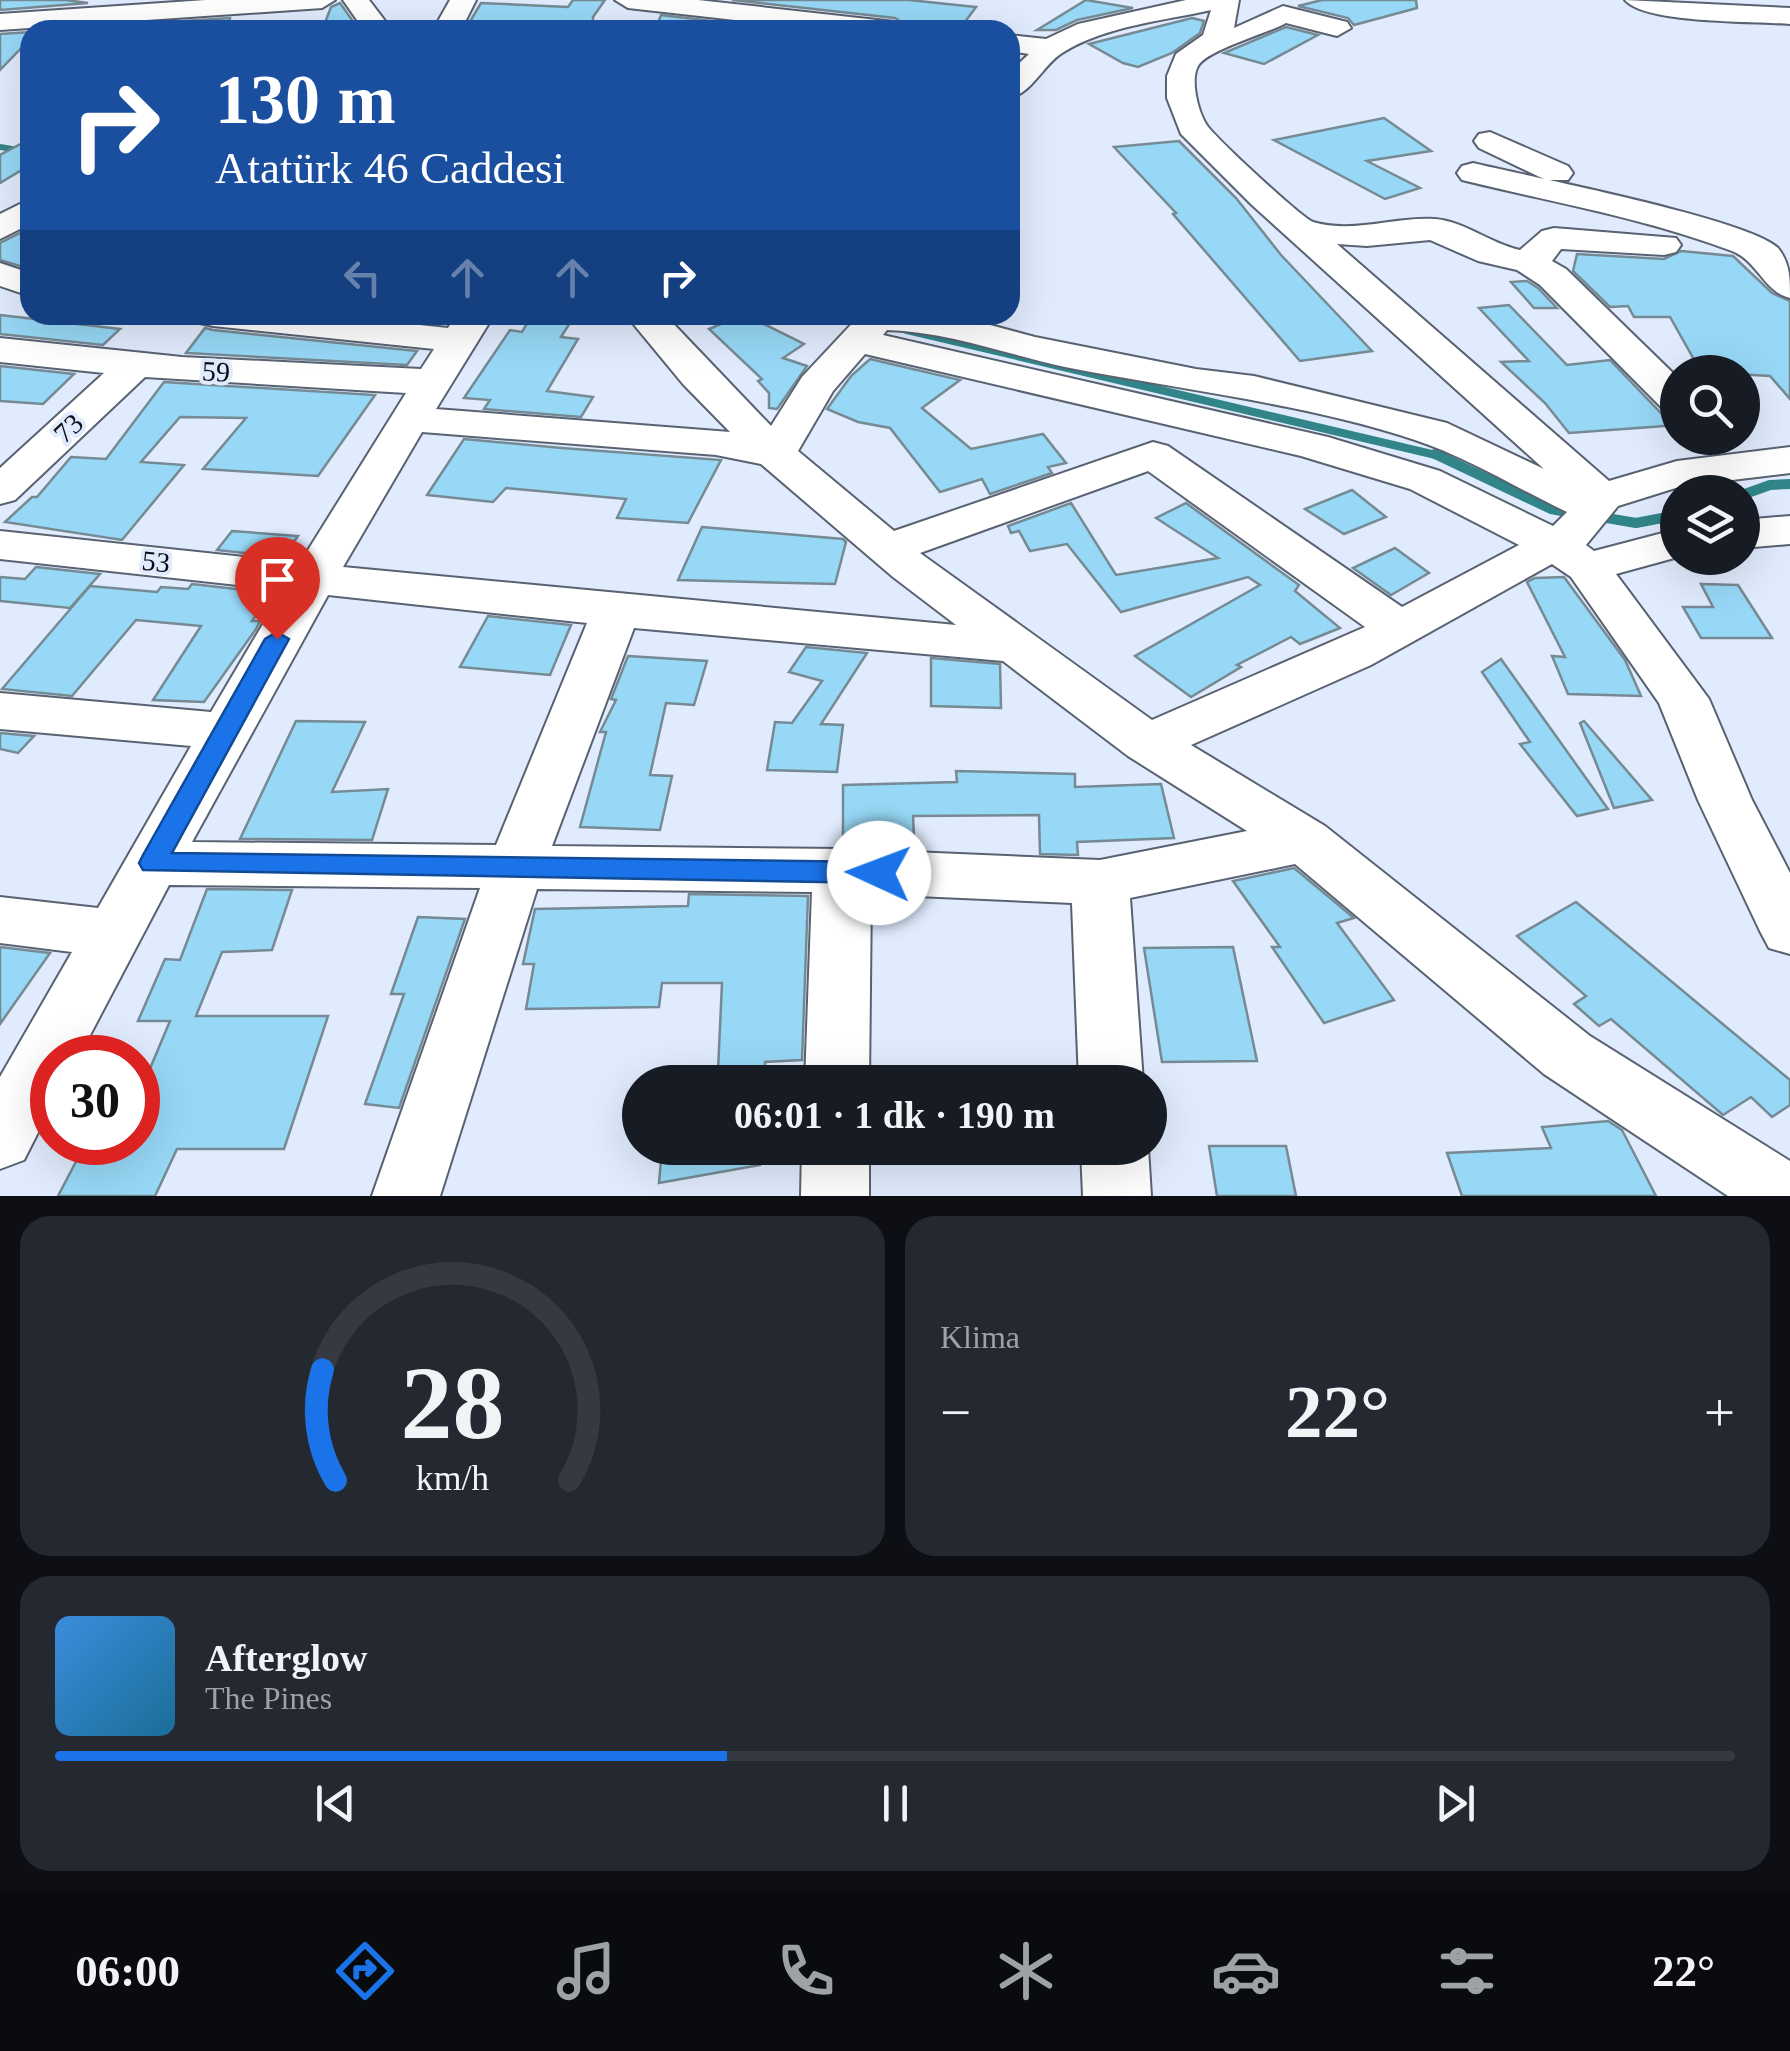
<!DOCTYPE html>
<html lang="tr">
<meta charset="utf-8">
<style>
body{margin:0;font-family:Georgia,serif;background:#242831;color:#f1f3f6;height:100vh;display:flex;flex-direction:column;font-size:38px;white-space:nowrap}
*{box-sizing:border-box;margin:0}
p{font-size:32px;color:#9ea1a6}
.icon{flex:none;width:55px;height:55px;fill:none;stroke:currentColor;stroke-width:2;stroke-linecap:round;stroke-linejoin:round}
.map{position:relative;height:1196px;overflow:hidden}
.details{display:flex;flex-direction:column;gap:20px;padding:20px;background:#0d0f14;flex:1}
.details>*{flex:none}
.top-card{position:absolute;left:20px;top:20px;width:1000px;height:305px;border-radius:30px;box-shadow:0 10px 40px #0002;background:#1a4fa0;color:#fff;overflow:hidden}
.tools{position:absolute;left:1660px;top:355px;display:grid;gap:20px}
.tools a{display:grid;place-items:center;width:100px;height:100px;border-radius:50%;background:#171b24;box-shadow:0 10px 40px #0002;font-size:50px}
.speed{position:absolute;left:30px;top:1035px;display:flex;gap:20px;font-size:50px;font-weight:700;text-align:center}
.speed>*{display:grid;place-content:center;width:130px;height:130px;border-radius:50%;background:#171b24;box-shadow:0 10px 40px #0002;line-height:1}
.speed .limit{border:15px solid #d22;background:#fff;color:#111}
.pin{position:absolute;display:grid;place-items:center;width:85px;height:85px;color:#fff;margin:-102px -42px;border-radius:50% 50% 50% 0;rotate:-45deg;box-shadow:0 0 10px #0007}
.pin .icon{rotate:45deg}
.me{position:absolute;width:110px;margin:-55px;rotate:272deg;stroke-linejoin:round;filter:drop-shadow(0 0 8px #0008)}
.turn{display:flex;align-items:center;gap:35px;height:210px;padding:0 30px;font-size:45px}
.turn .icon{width:130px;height:130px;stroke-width:2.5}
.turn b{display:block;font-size:70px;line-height:85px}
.lanes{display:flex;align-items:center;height:95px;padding:0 30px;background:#0003;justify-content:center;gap:50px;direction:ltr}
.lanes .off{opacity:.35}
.big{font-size:75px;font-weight:700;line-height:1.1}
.details .card{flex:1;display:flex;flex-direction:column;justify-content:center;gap:15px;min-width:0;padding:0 35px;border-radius:30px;background:#242831}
.details .dial{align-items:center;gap:0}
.dial svg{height:260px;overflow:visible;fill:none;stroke:#363941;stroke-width:7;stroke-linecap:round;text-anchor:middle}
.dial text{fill:#f1f3f6;stroke:none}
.song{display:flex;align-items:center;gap:30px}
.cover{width:120px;height:120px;border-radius:15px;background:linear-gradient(135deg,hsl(210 70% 55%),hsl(200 70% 35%))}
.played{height:10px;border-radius:5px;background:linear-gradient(90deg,#1a73e8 40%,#363941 40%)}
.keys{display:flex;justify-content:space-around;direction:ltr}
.heat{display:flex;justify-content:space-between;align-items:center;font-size:55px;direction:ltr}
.details .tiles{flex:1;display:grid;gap:20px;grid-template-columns:1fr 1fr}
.card:last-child{grid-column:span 2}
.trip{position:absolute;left:622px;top:1065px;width:545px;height:100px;border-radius:50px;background:#171b24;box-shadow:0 10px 40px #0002;font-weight:700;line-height:100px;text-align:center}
.menu{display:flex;height:160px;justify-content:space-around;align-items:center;background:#090b0e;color:#9ea1a6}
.menu .icon{width:70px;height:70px}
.menu .current{color:#1a73e8}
.menu b{font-size:45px;color:#f1f3f6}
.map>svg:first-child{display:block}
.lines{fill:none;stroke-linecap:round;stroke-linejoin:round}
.stream-far2{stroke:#318588;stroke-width:6}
.stream-far1{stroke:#318588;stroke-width:8}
.stream{stroke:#318588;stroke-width:10}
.building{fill:#97d8f6;stroke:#768a93;stroke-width:2.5}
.minor-casing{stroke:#596271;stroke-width:4}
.minor{fill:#fff;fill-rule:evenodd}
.route{fill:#1a73e8;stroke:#114b97;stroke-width:2.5}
.labels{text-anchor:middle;stroke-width:8;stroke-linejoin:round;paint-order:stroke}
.street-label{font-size:28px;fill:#0a0d13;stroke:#e0ebfd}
</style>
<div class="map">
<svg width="1790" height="1196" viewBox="0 0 1790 1196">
<rect width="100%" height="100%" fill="#e0ebfd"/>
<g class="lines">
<!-- stream-far2 -->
<path class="stream-far2" d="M0,147L30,152"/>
<!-- stream-far1 -->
<path class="stream-far1" d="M907,330L1440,456"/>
<!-- stream -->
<g class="stream">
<path d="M1435,454L1551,509L1578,514"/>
<path d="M1742,495L1770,485L1790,484"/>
<path d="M1595,516L1636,523L1678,515"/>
</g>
</g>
<!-- building -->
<g class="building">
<path d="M0,0H66L88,3L0,10Z"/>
<path d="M573,0H605L593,17V28L465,30L481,3L568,7Z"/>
<path d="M732,0H909L976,7L959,30H923L912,29L895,18Z"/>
<path d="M1086,0L1133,8L1077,20L1056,30H1037Z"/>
<path d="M1322,0H1416L1417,8L1354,25L1348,18L1298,6Z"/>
<path d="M340,3L357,27L323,28L331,7Z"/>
<path d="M661,15L790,30H655Z"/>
<path d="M230,18L228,30L134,29L136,24Z"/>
<path d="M1192,18L1204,21L1200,33L1172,53L1138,67L1123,63L1089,44Z"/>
<path d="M1286,27L1318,35L1264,64L1224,53Z"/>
<path d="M30,32V39L0,70V34Z"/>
<path d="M1384,118L1431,151L1367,161L1420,188L1385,199L1274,140Z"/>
<path d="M30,139V165L0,183V155Z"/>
<path d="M1179,141L1236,198L1281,255L1372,351L1300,361L1173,214L1176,213L1114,147Z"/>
<path d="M30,228V269L0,260V243Z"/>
<path d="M1681,251L1733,256L1772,293L1790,301V399L1770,376L1701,372L1670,317H1634L1628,306L1610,307L1573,271L1577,254L1664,259Z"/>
<path d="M1527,281L1538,288L1557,308H1534L1511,282Z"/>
<path d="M1509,305L1567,365L1610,360L1661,413L1678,417V425L1569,433L1545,403L1501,362L1529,361L1479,308Z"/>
<path d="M0,315L120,329L103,345L0,334Z"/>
<path d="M532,315H575L561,337L578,339L547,391L593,397L581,417L484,409L490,400L464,398L510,330L522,332Z"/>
<path d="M737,317L750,323L756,320L804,344L783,358L807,366L777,409L769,408V393L758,381L762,379L709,329Z"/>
<path d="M205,328L213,330L417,351L407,365L186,353Z"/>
<path d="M870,359L960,380L922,408L971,449L1043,434L1066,463L1048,467L1052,473L990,494L982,479L940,492L890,428L858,422L827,409L851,376Z"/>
<path d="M0,366L74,374L43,404L0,401Z"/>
<path d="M164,382L375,395L318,476L203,469L246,418L180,417L141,462L184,465L122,540L5,522L32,497H37L71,457L106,459Z"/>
<path d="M464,439L562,448L721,460L688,523L617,518L626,499L506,488L493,502L427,495Z"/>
<path d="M1352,490L1386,517L1344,534L1305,509Z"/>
<path d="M1071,503L1116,575L1218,558L1156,518L1186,503L1299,585L1295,591L1340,628L1300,644L1291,637L1237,665L1241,667L1191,697L1135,656L1260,585L1248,577L1121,612L1067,544L1030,551L1019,531L1011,533L1008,526Z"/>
<path d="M702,527L843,539L846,542L835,584L678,580Z"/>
<path d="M232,531L298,536L283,557L217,550Z"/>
<path d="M1395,548L1429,573L1391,595L1353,568Z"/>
<path d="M36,567L100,574L70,608L0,601V577L25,579Z"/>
<path d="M1564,577L1625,660L1641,696L1568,694L1552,656L1565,657L1527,582L1535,578Z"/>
<path d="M192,584L272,593L252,621H260L256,629L204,702L153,700L201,626L136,620L72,696L2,689L90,586L157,592L161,587L188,589Z"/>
<path d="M1701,584L1738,585L1772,638H1701L1683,607H1713Z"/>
<path d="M488,616L571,625L550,675L460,667Z"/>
<path d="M806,647L867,653L821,724L843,725L837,772L767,770L775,722L792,723L822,681L789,672Z"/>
<path d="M628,656L707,661L694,705L666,703L650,775L672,776L660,830L580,827L606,732H600L616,700L611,699Z"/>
<path d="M931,658L1000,664L1001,708L931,706Z"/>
<path d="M1501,659L1608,809L1577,816L1520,744L1530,742L1482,672Z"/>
<path d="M296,721L365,722L332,792L388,789L372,840L240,839Z"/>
<path d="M1584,721L1652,800L1614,808L1580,723Z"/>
<path d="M0,733L34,736L18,753L0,749Z"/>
<path d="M956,771L1075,774V787L1161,784L1174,838L1077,842L1078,855L1040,854L1039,815L913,816L914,837L843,839V785L957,782Z"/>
<path d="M1294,868L1354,918L1337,923L1394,1000L1324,1023L1272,947H1280L1233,881Z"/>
<path d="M207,889L292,890L272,950L222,952L196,1016H328L284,1149H177L155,1196H58L81,1152L113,1154L118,1142H138V1097L170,1021H138L165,959L180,960Z"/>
<path d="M689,894L808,896L802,1060L765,1062V1069L718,1071L722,983H662L659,1007L526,1009L534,964H523L535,909L688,906Z"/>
<path d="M1576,902L1790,1080V1105L1772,1117L1751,1097L1723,1115L1611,1019L1599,1026L1574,1004L1586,996L1517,936Z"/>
<path d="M418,917L465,919L399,1108L365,1104L404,994H391Z"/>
<path d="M0,947L50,953L0,1024Z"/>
<path d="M1233,947L1257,1061L1162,1062L1144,948Z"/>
<path d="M1608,1121L1622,1130L1656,1196H1462L1447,1153L1551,1148L1542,1127Z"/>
<path d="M1209,1146H1286L1296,1196H1217Z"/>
<path d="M662,1149L760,1156V1165L659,1183Z"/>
</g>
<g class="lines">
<defs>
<g id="minor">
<path d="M206,0H335L322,8L0,30V14Z"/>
<path d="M343,0H369L392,30H364Z"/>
<path d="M450,0H476L461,30H433Z"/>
<path d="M615,0H698L895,22L909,30H823L628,8Z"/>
<path d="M1186,0H1239L1234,28L1283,6L1347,22L1351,28L1337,36L1286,23C1266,34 1207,50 1198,66C1190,80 1198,111 1206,124C1214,137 1302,218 1313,222C1353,234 1395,216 1435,219C1463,221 1492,244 1520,250L1542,231L1554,228L1676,238L1681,245L1676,252L1664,255L1561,249L1552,261L1566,269L1678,378V413L1664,410L1540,285L1517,270L1478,261L1430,240L1367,246L1337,244L1609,481L1677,461L1790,447V473L1682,486L1618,506L1586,545L1594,551L1678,529V557L1616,574L1709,699L1752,800L1790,873V954L1769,948L1760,931L1698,800L1659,703L1571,577L1552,564L1371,665L1191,745L1325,826L1590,1036L1790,1161V1196H1728L1544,1074L1295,864L1130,898L1143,1082H1079L1072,903L871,894L869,1082H805L812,892L537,889L440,1196H372L480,888L169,885L78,1058H52V1105L24,1160L0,1169V1077L72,952L0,943V897L98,908L191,746L0,729V693L211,712L283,590L0,559V531L300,563L406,393L145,377L15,500L0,504V468L104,373L0,362V338L182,357L421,369L434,349L213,326L200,323L194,315H324L448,328L456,315H494L436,409L730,432L683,384L626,315H665L771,426L802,377L860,315H953L1035,337L1196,369L1254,376L1447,423L1544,469L1252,205L1181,134L1167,98V76L1176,54L1203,35L1211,10C1163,21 1104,26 1062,53C1043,65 1033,92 1010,98V72L1029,54L1010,51V35L1046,39L1078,24ZM887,330C948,332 1006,354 1065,367C1182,390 1303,403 1415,440C1467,457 1518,489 1567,512L1553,526L1440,471L1328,437L883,335ZM865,354L1301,456L1410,489L1519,545L1402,607L1168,446L1153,442L894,531L798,451L833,391ZM422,432L716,455L761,464L893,577L956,625L343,567ZM1148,471L1365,627L1152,720L920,553ZM328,595L587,623L496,845L192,842ZM634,628L1003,661L1128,756L1247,831L1100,860L842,849L552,846Z"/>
<path d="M1625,0L1790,8V24C1756,21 1645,24 1625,0Z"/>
<path d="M1490,132L1568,166L1573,173L1568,180H1546L1479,148L1474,141L1479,134Z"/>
<path d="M1473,163C1526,176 1749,219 1778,248C1790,263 1790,278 1790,298C1764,292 1758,261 1732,251C1645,218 1551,202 1462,180L1457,173L1462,166Z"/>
<path d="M30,199V224L0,239V214Z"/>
<path d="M0,263L30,273V296L0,286Z"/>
<path d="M1790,516V544L1742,548V520Z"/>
<path d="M802,1148H869V1196H801Z"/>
<path d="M1081,1148H1148L1151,1196H1083Z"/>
</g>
</defs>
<!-- minor casing -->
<use href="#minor" class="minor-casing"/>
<!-- minor -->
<use href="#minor" class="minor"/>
</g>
<!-- route -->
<path class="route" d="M277,632L289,639L172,853L879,862L889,865L893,873L889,880L879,883L143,870L139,863L143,855L265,639Z"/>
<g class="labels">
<!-- street labels -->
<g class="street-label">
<text transform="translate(216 371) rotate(3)" y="10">59</text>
<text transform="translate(68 428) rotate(-43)" y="10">73</text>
<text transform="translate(156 561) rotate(6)" y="10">53</text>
</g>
</g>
</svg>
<div class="tools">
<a><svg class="icon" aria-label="search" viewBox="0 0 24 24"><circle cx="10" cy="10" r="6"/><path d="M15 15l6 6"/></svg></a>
<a><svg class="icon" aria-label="layers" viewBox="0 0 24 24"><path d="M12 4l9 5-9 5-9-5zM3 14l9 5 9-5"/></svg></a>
</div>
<div class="speed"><div class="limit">30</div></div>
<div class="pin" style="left:277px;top:639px;background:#d93025"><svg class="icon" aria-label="arrive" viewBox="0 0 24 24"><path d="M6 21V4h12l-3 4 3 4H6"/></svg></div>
<svg class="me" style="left:879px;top:873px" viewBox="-20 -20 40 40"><circle r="19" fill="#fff"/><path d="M0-13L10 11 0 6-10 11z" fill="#1a73e8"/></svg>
<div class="trip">06:01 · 1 dk · 190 m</div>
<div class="top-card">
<div class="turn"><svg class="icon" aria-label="right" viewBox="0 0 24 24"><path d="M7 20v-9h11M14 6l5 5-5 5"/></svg><div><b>130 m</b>Atatürk 46 Caddesi</div></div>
<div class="lanes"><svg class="icon off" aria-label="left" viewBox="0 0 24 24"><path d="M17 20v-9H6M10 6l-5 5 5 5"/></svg><svg class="icon off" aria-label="ahead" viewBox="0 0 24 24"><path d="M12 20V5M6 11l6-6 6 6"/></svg><svg class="icon off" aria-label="ahead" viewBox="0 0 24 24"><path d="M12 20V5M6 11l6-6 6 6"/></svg><svg class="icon" aria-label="right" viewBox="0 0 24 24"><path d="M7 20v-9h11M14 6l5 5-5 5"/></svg></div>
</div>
</div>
<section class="details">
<div class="tiles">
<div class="card dial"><svg viewBox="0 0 100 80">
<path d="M14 69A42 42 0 1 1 86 69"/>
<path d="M14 69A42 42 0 0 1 10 35" stroke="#1a73e8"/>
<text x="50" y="56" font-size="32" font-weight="700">28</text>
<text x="50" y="72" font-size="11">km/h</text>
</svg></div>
<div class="card"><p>Klima</p>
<div class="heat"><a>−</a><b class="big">22°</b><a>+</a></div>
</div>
<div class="card">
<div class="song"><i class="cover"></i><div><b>Afterglow</b><p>The Pines</p></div></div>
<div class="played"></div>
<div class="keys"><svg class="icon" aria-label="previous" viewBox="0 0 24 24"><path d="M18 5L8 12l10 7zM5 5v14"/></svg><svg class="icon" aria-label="pause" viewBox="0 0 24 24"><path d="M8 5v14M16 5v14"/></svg><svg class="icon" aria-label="next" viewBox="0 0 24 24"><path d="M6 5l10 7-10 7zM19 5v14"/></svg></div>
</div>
</div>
</section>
<nav class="menu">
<b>06:00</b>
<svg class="icon current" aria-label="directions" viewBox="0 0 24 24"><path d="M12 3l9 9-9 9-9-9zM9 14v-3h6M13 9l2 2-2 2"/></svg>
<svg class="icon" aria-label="music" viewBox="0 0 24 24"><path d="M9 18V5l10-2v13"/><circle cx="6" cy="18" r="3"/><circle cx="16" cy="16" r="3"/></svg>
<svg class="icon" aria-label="phone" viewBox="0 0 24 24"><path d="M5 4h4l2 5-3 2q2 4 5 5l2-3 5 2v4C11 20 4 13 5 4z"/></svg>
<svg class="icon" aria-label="climate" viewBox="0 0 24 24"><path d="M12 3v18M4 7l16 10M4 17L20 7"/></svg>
<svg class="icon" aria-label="car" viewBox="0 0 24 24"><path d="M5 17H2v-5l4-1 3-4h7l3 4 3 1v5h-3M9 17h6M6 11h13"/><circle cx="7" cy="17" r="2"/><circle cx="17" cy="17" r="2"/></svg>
<svg class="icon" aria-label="filters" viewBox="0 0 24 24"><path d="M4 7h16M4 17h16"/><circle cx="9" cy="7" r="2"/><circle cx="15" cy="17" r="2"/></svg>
<b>22°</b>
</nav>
